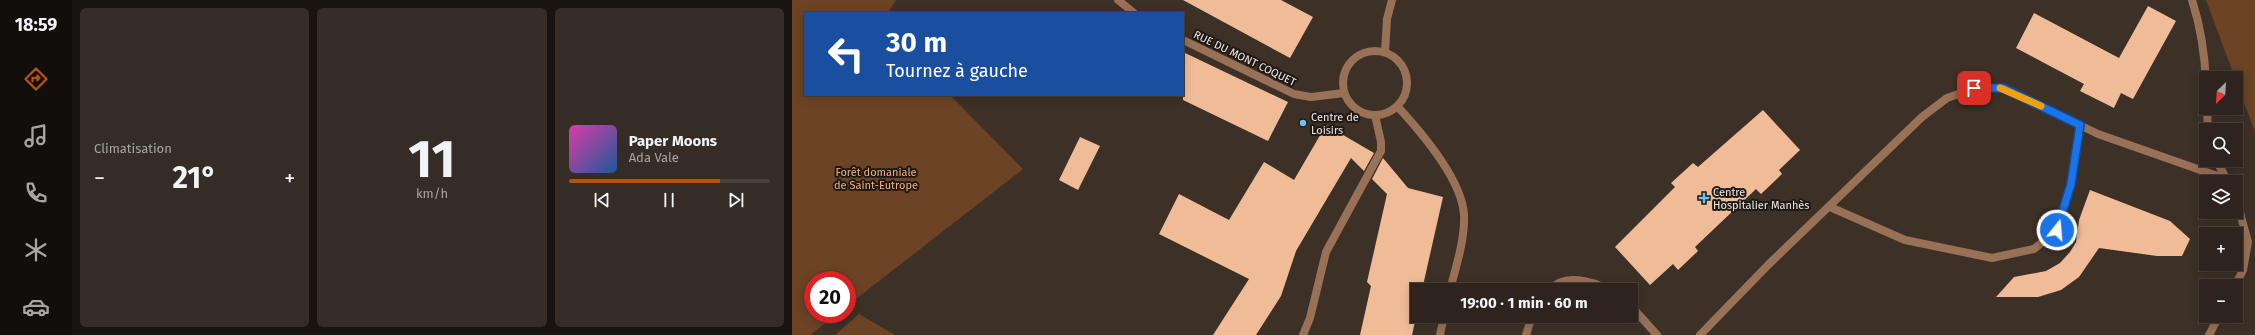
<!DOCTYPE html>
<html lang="fr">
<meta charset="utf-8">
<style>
body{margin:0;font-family:"Fira Sans",sans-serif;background:#362c26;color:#f1f3f6;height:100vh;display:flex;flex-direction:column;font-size:15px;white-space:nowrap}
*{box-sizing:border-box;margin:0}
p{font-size:13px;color:#a7a4a4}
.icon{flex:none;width:22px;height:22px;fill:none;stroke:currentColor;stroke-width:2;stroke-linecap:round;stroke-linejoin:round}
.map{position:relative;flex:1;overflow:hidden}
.panel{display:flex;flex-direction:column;gap:8px;padding:8px;background:#191410;width:720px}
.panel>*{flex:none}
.guide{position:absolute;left:12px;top:12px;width:380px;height:84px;border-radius:0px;box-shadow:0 2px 10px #0003,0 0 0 1px #49413b;background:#1a4fa0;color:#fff;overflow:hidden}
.needle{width:26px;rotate:205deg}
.fabs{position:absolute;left:1407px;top:71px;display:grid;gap:8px}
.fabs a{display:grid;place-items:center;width:44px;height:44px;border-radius:0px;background:#2e241d;box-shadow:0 2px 10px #0003,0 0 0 1px #49413b;font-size:20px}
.speed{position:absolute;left:12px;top:271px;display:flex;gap:8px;font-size:20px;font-weight:700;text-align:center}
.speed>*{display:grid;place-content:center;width:52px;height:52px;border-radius:50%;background:#2e241d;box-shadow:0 2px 10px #0003,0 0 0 1px #49413b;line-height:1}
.speed .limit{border:6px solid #d22;background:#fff;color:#111}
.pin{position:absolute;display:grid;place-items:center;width:34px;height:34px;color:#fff;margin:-17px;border-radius:8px;box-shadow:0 2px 6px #0006}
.me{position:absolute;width:44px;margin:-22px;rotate:17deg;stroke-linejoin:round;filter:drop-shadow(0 0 3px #0008)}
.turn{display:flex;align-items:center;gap:14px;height:84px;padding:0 16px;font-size:18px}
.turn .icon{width:52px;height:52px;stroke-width:2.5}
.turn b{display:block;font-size:28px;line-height:34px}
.big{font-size:30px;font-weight:700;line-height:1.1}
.panel .card{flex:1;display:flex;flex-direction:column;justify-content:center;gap:6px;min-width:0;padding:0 14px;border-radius:6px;background:#362c26}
.panel .dial{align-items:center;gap:0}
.dial b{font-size:52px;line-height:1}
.song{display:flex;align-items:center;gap:12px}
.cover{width:48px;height:48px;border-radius:6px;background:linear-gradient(135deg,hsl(320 70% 55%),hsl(210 70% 35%))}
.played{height:4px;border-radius:2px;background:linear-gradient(90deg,#b45309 75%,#49413b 75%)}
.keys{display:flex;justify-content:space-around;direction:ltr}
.heat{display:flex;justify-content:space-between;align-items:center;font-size:22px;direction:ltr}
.panel .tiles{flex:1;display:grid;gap:8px;grid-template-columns:repeat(3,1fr)}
.trip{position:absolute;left:618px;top:283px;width:228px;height:40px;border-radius:0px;background:#2e241d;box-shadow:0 2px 10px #0003,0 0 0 1px #49413b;font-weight:700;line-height:40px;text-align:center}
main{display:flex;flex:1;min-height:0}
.menu{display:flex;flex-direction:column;width:72px;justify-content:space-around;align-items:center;background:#120e0c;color:#a7a4a4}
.menu .icon{width:28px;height:28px}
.menu .active{color:#b45309}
.menu b{font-size:18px;color:#f1f3f6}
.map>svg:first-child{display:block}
.green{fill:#6c4324}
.building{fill:#f0bc98}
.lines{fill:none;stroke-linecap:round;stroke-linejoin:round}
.service{stroke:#987157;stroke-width:8}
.minor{stroke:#987157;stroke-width:8}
.route-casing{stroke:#114b97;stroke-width:10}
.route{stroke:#1a73e8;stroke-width:7}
.slow{stroke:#f59e0b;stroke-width:7}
.poi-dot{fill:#6dc2f3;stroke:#1f1915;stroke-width:1.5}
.labels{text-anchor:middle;stroke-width:4;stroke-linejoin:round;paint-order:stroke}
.street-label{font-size:11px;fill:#f0e7e2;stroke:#1f1915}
.poi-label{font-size:11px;fill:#f0e7e2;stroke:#1f1915;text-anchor:start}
.park-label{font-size:11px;fill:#f7af7c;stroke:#1f1915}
</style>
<main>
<nav class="menu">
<b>18:59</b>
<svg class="icon active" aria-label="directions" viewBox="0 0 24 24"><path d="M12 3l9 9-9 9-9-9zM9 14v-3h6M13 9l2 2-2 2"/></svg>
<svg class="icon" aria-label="music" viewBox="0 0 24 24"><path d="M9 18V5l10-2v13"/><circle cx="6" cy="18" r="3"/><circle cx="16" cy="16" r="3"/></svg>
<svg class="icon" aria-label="phone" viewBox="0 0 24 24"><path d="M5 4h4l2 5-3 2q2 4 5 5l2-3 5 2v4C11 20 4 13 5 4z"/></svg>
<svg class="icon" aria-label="climate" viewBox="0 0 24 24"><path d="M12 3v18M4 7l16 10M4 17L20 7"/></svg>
<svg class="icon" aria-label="car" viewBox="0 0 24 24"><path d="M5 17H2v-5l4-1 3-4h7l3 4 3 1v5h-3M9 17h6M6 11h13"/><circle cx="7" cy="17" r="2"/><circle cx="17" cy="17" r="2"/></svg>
</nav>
<section class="panel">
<div class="tiles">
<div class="card"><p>Climatisation</p>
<div class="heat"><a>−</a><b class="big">21°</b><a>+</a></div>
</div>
<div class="card dial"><b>11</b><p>km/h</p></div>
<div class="card">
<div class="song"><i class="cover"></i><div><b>Paper Moons</b><p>Ada Vale</p></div></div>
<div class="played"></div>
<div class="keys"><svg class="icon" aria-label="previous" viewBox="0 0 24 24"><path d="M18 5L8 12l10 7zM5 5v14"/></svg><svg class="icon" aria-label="pause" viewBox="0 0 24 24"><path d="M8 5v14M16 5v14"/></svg><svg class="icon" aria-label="next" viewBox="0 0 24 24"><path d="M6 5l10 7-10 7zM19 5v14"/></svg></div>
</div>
</div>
</section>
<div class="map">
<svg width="1463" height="335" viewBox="0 0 1463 335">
<rect width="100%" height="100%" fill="#3d3027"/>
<!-- green -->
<g class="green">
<path d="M0,0H104L96,13H13V95H158L231,169L55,306V280H21V314H45L18,335H0Z"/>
<path d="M1414,0H1463V132Z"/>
<path d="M67,314L103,335H43Z"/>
</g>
<!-- building -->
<g class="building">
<path d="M391,0H489L521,17L498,58Z"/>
<path d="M1356,6L1384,21L1341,99L1329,93L1322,108L1288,91L1292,84L1224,48L1242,13L1327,58Z"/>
<path d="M391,52L496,102L476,141L391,100Z"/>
<path d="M971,110L1008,150L987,170L990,174L969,194L964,189L903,247L906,251L886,270L881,264L858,285L823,247L883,187L879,183L901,163L906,167Z"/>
<path d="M534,125L582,153L572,171L559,158L504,251L489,296L464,335H421L457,279L367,234L387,194L437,220L472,162L502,180Z"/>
<path d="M288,137L308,146L286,190L267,180Z"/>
<path d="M591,158L616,188L651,197L630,290H625V313L620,335H568L579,286L575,282L595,194L580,179Z"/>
<path d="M1298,190L1378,221L1398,239L1390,256H1365L1307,248L1287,277L1269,290L1246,297H1204L1222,277L1254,271L1268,263L1278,252L1284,242L1287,220Z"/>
</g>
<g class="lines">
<!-- service -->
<g class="service">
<path d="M1400,0C1409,28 1413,55 1414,84"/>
<path d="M1415,108L1416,130"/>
<path d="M1424,160L1435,180"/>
<path d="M1038,207L1113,240L1200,258L1242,249L1265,230L1279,184L1288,125"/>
<path d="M1443,286L1451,270L1456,242L1444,198"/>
<path d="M758,290C772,273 800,281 817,290"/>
<path d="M839,306L865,335"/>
<path d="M511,335L518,318L534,252L589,151V142L583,115"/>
<path d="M734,335L740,316"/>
<path d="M908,335L977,264L1130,117L1155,98L1183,88H1211L1306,134L1434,179"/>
<path d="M1417,335L1427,316"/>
</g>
<!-- minor -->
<g class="minor">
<path d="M326,0L342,13"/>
<path d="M391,40L502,94L519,97L552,93"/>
<circle cx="583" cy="83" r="32"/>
<path d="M593,52L595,19L600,0"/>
<path d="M606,107C629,132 670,179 672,215C673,240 664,266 658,290"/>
<path d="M648,335L652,316"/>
</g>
</g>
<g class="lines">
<defs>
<path id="route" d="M1182,88H1211L1288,125L1279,184L1265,230"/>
</defs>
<!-- route casing -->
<use href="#route" class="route-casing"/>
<!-- route -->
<use href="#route" class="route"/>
<!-- slow -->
<path class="slow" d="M1208,88L1249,106"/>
</g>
<!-- markers -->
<g class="poi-dot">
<circle cx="511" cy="123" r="4"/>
<path d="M910 192h4v4h4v4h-4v4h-4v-4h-4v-4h4z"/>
</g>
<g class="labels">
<!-- street labels -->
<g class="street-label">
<text transform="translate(453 58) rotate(26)" y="4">RUE DU MONT COQUET</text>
</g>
<!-- poi labels -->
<g class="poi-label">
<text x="519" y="121">Centre de<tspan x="519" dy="13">Loisirs</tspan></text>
<text x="921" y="196">Centre<tspan x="921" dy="13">Hospitalier Manhès</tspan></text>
</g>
<!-- park labels -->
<g class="park-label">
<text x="84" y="176">Forêt domaniale<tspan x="84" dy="13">de Saint-Eutrope</tspan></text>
</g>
</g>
</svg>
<div class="fabs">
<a><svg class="needle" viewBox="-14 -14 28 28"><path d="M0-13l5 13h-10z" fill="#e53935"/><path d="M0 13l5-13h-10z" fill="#a7a4a4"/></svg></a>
<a><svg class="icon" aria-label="search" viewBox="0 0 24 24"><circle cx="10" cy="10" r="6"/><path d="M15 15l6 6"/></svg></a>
<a><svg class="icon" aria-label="layers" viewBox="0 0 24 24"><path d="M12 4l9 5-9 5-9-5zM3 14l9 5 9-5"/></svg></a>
<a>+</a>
<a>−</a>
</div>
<div class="speed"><div class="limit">20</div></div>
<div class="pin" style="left:1182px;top:88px;background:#d93025"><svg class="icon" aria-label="arrive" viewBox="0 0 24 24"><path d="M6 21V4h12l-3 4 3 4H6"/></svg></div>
<svg class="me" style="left:1265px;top:230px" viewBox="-20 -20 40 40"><circle r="17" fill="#1a73e8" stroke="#fff" stroke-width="3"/><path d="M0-11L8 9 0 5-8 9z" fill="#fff"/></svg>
<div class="trip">19:00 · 1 min · 60 m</div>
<div class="guide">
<div class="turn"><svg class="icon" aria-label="left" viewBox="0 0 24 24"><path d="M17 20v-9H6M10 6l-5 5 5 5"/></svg><div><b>30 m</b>Tournez à gauche</div></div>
</div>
</div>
</main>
